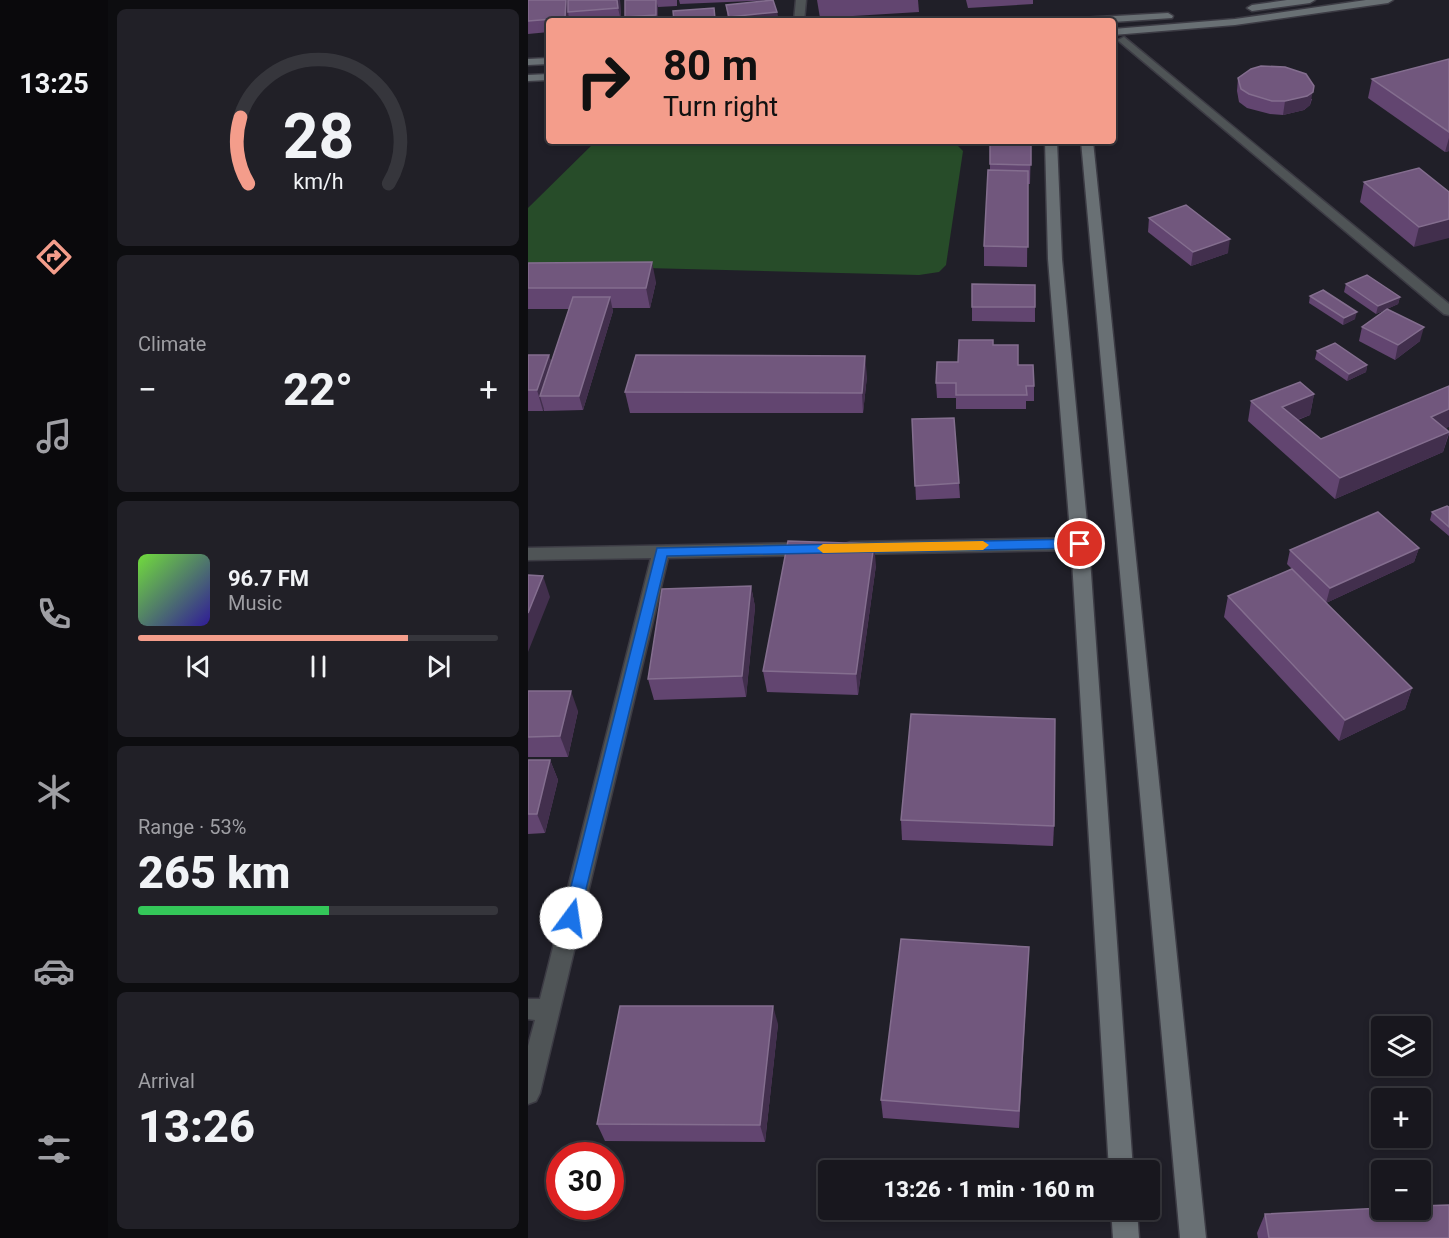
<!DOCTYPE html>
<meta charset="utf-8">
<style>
body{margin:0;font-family:Roboto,sans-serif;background:#212027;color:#f1f3f6;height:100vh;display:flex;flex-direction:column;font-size:22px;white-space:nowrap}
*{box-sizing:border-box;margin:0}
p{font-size:20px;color:#9f9fa4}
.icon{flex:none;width:33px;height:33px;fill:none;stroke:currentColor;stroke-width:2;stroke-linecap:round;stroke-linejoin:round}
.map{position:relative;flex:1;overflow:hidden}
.details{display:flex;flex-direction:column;gap:9px;padding:9px;background:#0d0d10;width:420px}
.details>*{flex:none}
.hud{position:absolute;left:18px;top:18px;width:570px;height:126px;border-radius:6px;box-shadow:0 3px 9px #0003,0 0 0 2px #36363c;background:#f49d8b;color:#111;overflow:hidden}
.tools{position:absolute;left:843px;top:1016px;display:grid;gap:12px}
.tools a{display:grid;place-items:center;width:60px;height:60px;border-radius:6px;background:#18171e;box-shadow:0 3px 9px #0003,0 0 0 2px #36363c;font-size:30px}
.speed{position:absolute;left:18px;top:1142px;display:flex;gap:12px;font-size:30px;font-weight:700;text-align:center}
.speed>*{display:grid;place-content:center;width:78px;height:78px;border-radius:50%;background:#18171e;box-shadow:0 3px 9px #0003,0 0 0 2px #36363c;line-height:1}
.speed .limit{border:9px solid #d22;background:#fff;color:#111}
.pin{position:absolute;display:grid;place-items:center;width:51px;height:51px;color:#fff;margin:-26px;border:3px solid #fff;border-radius:50%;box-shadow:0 2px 6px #0007}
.me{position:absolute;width:66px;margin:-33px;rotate:14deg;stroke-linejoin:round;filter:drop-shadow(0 0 4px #0008)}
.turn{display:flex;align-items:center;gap:21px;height:126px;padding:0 18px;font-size:27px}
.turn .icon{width:78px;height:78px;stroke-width:2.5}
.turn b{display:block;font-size:42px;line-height:51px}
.big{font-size:45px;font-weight:800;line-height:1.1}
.details .widget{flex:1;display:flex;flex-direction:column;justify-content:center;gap:9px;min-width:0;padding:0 21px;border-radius:9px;background:#212027}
.details .dial{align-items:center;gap:0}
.dial svg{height:156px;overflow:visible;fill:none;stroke:#36363c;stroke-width:7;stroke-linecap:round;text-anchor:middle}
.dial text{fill:#f1f3f6;stroke:none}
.song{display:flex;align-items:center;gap:18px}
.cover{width:72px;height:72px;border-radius:9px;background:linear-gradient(135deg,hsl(100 70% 55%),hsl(250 70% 35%))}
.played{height:6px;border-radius:3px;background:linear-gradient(90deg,#f49d8b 75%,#36363c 75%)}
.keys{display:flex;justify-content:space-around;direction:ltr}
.heat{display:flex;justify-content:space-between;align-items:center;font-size:33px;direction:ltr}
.charge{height:9px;border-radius:4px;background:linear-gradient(90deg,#34c759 53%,#36363c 0)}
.trip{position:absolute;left:290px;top:1160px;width:342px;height:60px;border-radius:6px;background:#18171e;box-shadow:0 3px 9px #0003,0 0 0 2px #36363c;font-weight:800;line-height:60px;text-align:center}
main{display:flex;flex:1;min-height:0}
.dock{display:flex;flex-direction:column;width:108px;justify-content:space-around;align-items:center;background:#0a090c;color:#9f9fa4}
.dock .icon{width:42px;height:42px}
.dock .selected{color:#f49d8b}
.dock b{font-size:27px;color:#f1f3f6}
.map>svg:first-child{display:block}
.green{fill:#274c29}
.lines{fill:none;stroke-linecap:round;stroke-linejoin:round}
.street-casing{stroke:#3c3b44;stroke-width:3}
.secondary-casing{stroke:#3c3b44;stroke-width:3}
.street{fill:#4f5456;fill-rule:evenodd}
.secondary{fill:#697074;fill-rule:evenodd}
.wall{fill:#624570}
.shaded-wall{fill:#422f4d}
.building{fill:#71577d;stroke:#846e8f;stroke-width:1.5}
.route{fill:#1a73e8;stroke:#114b97;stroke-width:1.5}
.slow{fill:#f59e0b}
</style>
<main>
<nav class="dock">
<b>13:25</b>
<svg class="icon selected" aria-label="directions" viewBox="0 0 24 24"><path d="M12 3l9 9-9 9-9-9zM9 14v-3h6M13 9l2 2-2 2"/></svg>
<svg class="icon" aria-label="music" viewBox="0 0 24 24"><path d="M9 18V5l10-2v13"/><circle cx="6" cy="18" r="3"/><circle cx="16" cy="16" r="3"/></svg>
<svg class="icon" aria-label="phone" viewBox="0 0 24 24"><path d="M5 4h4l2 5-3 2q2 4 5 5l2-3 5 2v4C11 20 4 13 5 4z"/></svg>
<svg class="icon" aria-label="climate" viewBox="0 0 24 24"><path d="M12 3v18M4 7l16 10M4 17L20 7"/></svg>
<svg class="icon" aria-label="car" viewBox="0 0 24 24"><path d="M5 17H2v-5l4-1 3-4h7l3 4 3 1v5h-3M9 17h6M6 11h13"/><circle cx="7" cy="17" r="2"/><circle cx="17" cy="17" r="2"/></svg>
<svg class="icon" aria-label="filters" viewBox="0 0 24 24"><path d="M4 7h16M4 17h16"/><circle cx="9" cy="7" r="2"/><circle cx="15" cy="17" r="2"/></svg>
</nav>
<section class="details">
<div class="widget dial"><svg viewBox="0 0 100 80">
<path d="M14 69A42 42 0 1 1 86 69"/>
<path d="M14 69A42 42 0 0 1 10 35" stroke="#f49d8b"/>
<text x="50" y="56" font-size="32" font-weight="700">28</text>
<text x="50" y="72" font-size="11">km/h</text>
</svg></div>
<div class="widget"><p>Climate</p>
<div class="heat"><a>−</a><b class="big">22°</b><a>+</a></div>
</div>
<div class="widget">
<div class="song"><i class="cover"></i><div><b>96.7 FM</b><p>Music</p></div></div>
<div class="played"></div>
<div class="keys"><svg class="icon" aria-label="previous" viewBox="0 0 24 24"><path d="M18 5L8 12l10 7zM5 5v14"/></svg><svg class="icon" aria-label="pause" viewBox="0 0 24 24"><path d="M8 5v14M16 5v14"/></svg><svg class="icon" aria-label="next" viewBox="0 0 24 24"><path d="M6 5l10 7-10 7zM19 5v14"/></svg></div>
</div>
<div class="widget"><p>Range · 53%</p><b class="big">265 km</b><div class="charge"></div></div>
<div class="widget"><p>Arrival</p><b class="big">13:26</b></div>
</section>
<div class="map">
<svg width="921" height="1238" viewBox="0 0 921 1238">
<rect width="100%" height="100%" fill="#201f28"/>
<!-- green -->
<path class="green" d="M68,141H351L428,144L435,151L418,265L411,272L391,275L0,265V208Z"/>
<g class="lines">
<defs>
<g id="street">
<path d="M268,0H278L276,21H266Z"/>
<path d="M596,37L921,304V315L916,314L592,42L590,40Z"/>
<path d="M552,538L558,540L561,544L558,548L552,550L323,554L317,552L314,548L317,544L323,542Z"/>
<path d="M283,543L289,545L292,549L289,553L283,555L140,558L12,1093L8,1101L0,1104V1046L7,1020L0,1019V999H12L123,558L0,560V548Z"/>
</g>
<g id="secondary">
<path d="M759,0H787L782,3L724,11L719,8L724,5Z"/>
<path d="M838,0H865L860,3L707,25L585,35V29L707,19Z"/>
<path d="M640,13L645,16L644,18L585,22L548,21L553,18Z"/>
<path d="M21,58V64L0,65V59Z"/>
<path d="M21,74V80L0,81V75Z"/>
<path d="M517,141H529L534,259L561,544L605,1170H581L543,544L520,259Z"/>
<path d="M553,141H565L678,1238H652Z"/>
<path d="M583,1209H609L611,1238H585Z"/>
</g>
</defs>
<!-- street casing -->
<use href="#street" class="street-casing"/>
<!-- secondary casing -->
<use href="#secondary" class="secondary-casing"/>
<!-- street -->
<use href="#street" class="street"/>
<!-- secondary -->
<use href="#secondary" class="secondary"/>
</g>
<!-- wall -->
<g class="wall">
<path d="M0,0H92L93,21H42L40,15V21H21V32L0,34Z"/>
<path d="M97,0H149V6L130,7V21H97Z"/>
<path d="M151,0H246L152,4Z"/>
<path d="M289,0H390L391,12L292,18Z"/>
<path d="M438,0H505V4L440,8Z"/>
<path d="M198,5L249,12L250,21H200Z"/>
<path d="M186,8L187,21H146Z"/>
<path d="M921,59V151L917,152L840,98L844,79Z"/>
<path d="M710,78L784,99L782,105L776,110L755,115L742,114L719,108L711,102L709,91Z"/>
<path d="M462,141H503L502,184H500L499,267L456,266V246L462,170Z"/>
<path d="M836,182L921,192L886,247L832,202Z"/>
<path d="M621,218L700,253L663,266L620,232Z"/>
<path d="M0,263L128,282L122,308H84L85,311L55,410L16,411V409L15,411H0V355H21L23,362L42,309H0Z"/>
<path d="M444,284L507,307V322L444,321Z"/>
<path d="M818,284L872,297L870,304L848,314L816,292Z"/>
<path d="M782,296L827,319L815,325L781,303Z"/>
<path d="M834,327L892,341L867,360L831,341Z"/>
<path d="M465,345L490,365L506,386V401H498V409H428V398H409L408,383L430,362Z"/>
<path d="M789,351L839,365L838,372L819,381L787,359Z"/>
<path d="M339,376L335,413H102L97,392Z"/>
<path d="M786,394L782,415L770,420L793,439L918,428L921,431V434L915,452L807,499L720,421L723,401Z"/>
<path d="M384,419L431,483L432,498L388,500Z"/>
<path d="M921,507V536L902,520L904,512Z"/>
<path d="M891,548L886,562L798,603L884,688L877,709L811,741L696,617L700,596L764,569L759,564L762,550Z"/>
<path d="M348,565L330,695L239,692L235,671Z"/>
<path d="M223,586L227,607L218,697L126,700L120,679Z"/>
<path d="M0,691L50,711L40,757H0Z"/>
<path d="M0,760H22L30,780L17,833L0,834Z"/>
<path d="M373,820L526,826L525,846L374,840Z"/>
<path d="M501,947L491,1128L355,1118L353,1100Z"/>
<path d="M250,1024L237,1142L77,1141L69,1124Z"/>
<path d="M737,1214L921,1238H730L729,1233Z"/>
</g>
<!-- shaded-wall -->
<g class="shaded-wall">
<path d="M38,0H41L40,21H37V18Z"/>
<path d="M89,0H92L93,21L90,8Z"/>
<path d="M128,0L130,7V21H129L128,15Z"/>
<path d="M249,12L250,21H202L201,17Z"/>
<path d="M786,86L782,105L776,110L755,115L757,101Z"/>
<path d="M921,138V151L917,152Z"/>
<path d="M921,219V238L886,247L891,227Z"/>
<path d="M702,239L700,253L663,266L665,252Z"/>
<path d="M124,262L128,282L122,308L118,288Z"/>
<path d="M82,297L85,311L55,410L51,396Z"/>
<path d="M872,297L870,304L848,314L850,306Z"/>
<path d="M829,312L827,319L815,325L816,318Z"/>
<path d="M896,327L892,341L867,360L870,345Z"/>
<path d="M21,355L27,376L12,396L16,409L15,411L9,390Z"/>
<path d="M337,356L339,376L335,413L334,393Z"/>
<path d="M839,365L838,372L819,381L821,374Z"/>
<path d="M786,394L782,415L752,426L754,407Z"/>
<path d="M921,409V427L897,437L903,417Z"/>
<path d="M921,432L915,452L807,499L812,478Z"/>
<path d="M346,544L348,565L330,695L328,674Z"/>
<path d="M891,548L886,562L798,603L802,588Z"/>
<path d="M15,576L22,597L0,652V613Z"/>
<path d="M223,586L227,607L218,697L214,676Z"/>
<path d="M884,688L877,709L811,741L817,720Z"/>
<path d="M43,691L50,711L40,757L32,736Z"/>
<path d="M22,760L30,780L17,833L9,814Z"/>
<path d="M245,1006L250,1024L237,1142L232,1125Z"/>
</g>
<!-- building -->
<g class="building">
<path d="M0,0H38L37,18L0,21Z"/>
<path d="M40,0H89L90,8L40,12Z"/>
<path d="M97,0H128V15L97,17Z"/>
<path d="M245,0L249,12L201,17L198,5Z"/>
<path d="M186,8L187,19L146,21L145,11Z"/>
<path d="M921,59V132L844,79Z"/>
<path d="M733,66L757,67L778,74L786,86L785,92L779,96L757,101H744L721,94L713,89L710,78L723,69Z"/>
<path d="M462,141H503V165L462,164Z"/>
<path d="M891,168L921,192V219L891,227L836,182Z"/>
<path d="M460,170L500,171V247L456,246Z"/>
<path d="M658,205L702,239L665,252L621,218Z"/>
<path d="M124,262L118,288H0V263Z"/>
<path d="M839,275L872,297L850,306L818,284Z"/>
<path d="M444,284L507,285V307H444Z"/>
<path d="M795,290L829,312L816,318L782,296Z"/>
<path d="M45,297H82L51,396H12Z"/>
<path d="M859,309L896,327L870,345L834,327Z"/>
<path d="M431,340H465V345H490V365H505L506,386H498L499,395H428V383H408L409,362H430Z"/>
<path d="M807,343L839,365L821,374L789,351Z"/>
<path d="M0,355H21L9,390H0Z"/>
<path d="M108,355L337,356L334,393L97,392Z"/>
<path d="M772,382L786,394L754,407L793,439L921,386V409L903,417L921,432L812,478L723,401Z"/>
<path d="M426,418L431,483L387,486L384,419Z"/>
<path d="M919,506L921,507V527L904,512Z"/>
<path d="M850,512L891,548L802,588L762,550Z"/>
<path d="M260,541L346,544L328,674L235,671Z"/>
<path d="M764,569L884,688L817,720L700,596Z"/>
<path d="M0,575L15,576L0,613Z"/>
<path d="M223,586L214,676L120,679L134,589Z"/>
<path d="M0,691H43L32,736L0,737Z"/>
<path d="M383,714L527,719L526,826L373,820Z"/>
<path d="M0,760H22L9,814H0Z"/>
<path d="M373,939L501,947L491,1111L353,1100Z"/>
<path d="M92,1006H245L232,1125L69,1124Z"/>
<path d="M921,1205V1238H741L737,1214L854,1208V1209H892V1206Z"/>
</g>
<!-- route -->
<path class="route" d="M552,539L558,544L552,548L139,556L51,918L49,923L43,925L37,923L35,918L129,548Z"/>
<!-- slow -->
<path class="slow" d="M455,541L461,545L455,550L295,553L289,548L295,544Z"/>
</svg>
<div class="tools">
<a><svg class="icon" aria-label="layers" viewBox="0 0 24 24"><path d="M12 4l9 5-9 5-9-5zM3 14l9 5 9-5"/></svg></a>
<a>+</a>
<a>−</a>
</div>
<div class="speed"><div class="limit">30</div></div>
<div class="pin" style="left:552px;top:544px;background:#d93025"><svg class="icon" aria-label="arrive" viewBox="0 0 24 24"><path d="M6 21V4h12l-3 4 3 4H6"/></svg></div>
<svg class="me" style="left:43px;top:918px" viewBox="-20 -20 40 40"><circle r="19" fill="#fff"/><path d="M0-13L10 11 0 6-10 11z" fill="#1a73e8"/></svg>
<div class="trip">13:26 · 1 min · 160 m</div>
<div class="hud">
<div class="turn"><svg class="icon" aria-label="right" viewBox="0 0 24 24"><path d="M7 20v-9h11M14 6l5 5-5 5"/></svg><div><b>80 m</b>Turn right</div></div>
</div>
</div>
</main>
